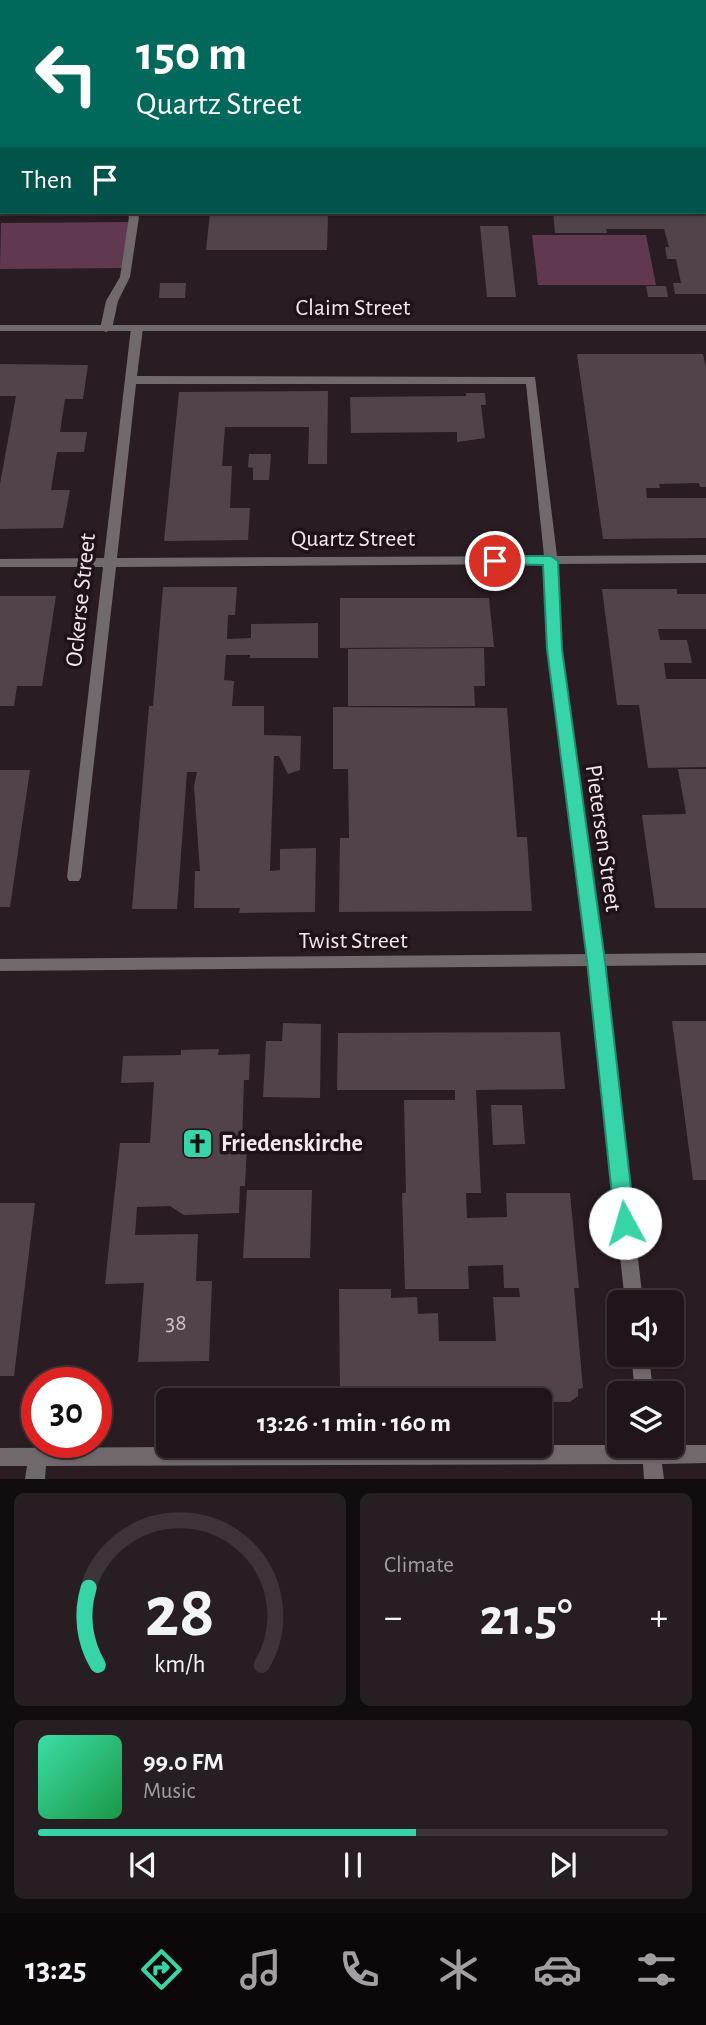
<!DOCTYPE html>
<meta charset="utf-8">
<style>
body{margin:0;font-family:"Alegreya Sans",sans-serif;background:#271e23;color:#f1f3f6;height:100vh;display:flex;flex-direction:column;font-size:26px;white-space:nowrap}
*{box-sizing:border-box;margin:0}
p{font-size:23px;color:#a19fa2}
.icon{flex:none;width:38px;height:38px;fill:none;stroke:currentColor;stroke-width:2;stroke-linecap:round;stroke-linejoin:round}
.map{position:relative;height:1479px;overflow:hidden}
.panel{display:flex;flex-direction:column;gap:14px;padding:14px;background:#110c0e;flex:1}
.panel>*{flex:none}
.banner{position:absolute;left:0px;top:0px;width:707px;height:214px;box-shadow:0 2px 5px #0004,0 0 0 2px #3c3439;background:#00695c;color:#fff;overflow:hidden}
.fabs{position:absolute;left:607px;top:1290px;display:grid;gap:14px}
.fabs a{display:grid;place-items:center;width:77px;height:77px;border-radius:10px;background:#1f151a;box-shadow:0 2px 5px #0004,0 0 0 2px #3c3439;font-size:35px}
.speed{position:absolute;left:21px;top:1367px;display:flex;gap:14px;font-size:35px;font-weight:700;text-align:center}
.speed>*{display:grid;place-content:center;width:91px;height:91px;border-radius:50%;background:#1f151a;box-shadow:0 2px 5px #0004,0 0 0 2px #3c3439;line-height:1}
.speed .limit{border:10px solid #d22;background:#fff;color:#111}
.pin{position:absolute;display:grid;place-items:center;width:60px;height:60px;color:#fff;margin:-30px;border:4px solid #fff;border-radius:50%;box-shadow:0 2px 7px #0007}
.me{position:absolute;width:77px;margin:-38px;rotate:354deg;stroke-linejoin:round;filter:drop-shadow(0 0 5px #0008)}
.turn{display:flex;align-items:center;gap:24px;height:147px;padding:0 21px;font-size:32px}
.turn .icon{width:91px;height:91px;stroke-width:2.5}
.turn b{display:block;font-size:49px;line-height:60px}
.then{display:flex;align-items:center;height:66px;padding:0 21px;background:#0003;gap:14px;font-size:26px}
.big{font-size:52px;font-weight:700;line-height:1.1}
.panel .widget{flex:1;display:flex;flex-direction:column;justify-content:center;gap:10px;min-width:0;padding:0 24px;border-radius:10px;background:#271e23}
.panel .dial{align-items:center;gap:0}
.dial svg{height:182px;overflow:visible;fill:none;stroke:#3c3439;stroke-width:7;stroke-linecap:round;text-anchor:middle}
.dial text{fill:#f1f3f6;stroke:none}
.song{display:flex;align-items:center;gap:21px}
.cover{width:84px;height:84px;border-radius:10px;background:linear-gradient(135deg,hsl(160 70% 55%),hsl(140 70% 35%))}
.played{height:7px;border-radius:4px;background:linear-gradient(90deg,#36d4a7 60%,#3c3439 60%)}
.keys{display:flex;justify-content:space-around;direction:ltr}
.heat{display:flex;justify-content:space-between;align-items:center;font-size:38px;direction:ltr}
.panel .tiles{flex:1;display:grid;gap:14px;grid-template-columns:1fr 1fr}
.widget:last-child{grid-column:span 2}
.trip{position:absolute;left:156px;top:1388px;width:396px;height:70px;border-radius:10px;background:#1f151a;box-shadow:0 2px 5px #0004,0 0 0 2px #3c3439;font-weight:700;line-height:70px;text-align:center}
.tab-bar{display:flex;height:112px;justify-content:space-around;align-items:center;background:#0c080a;color:#a19fa2}
.tab-bar .icon{width:49px;height:49px}
.tab-bar .on{color:#36d4a7}
.tab-bar b{font-size:32px;color:#f1f3f6}
.map>svg:first-child{display:block}
.green{fill:#61394e}
.building{fill:#52434a}
.lines{fill:none;stroke-linecap:round;stroke-linejoin:round}
.service{fill:#716a6d;fill-rule:evenodd}
.minor{fill:#716a6d;fill-rule:evenodd}
.tertiary{fill:#716a6d;fill-rule:evenodd}
.route{fill:#36d4a7;stroke:#238a6d;stroke-width:2}
.labels{text-anchor:middle;stroke-width:7;stroke-linejoin:round;paint-order:stroke}
.street-label{font-size:24px;fill:#f2e9ed;stroke:#1f1319}
.poi-label{font-size:24px;font-weight:bold;fill:#f2e9ed;stroke:#1f1319;text-anchor:start}
.near-number-label{font-size:24px;fill:#cac0c4}
</style>
<div class="map">
<svg width="706" height="1479" viewBox="0 0 706 1479">
<rect width="100%" height="100%" fill="#291c22"/>
<!-- green -->
<g class="green">
<path d="M132,222L126,268L0,269L1,223Z"/>
<path d="M532,235H646L656,285H538Z"/>
</g>
<!-- building -->
<g class="building">
<path d="M553,212H706V294H675L673,283H681L676,259H667L665,247H669L664,229H606L607,233H555Z"/>
<path d="M210,213H328L327,250H206Z"/>
<path d="M480,226H508L516,297H487Z"/>
<path d="M160,283H186L185,298H159Z"/>
<path d="M646,286H666L668,297H648Z"/>
<path d="M577,354H703L706,367V487H700L699,483L659,484L660,488H646L647,498H706V538L603,539Z"/>
<path d="M0,364L88,365L83,399H65L60,432H87L84,452H57L51,490H70L63,528L0,529V484L16,396H0Z"/>
<path d="M328,391L327,464H308L309,427H225L222,466H232L230,508H250L248,540L164,541L179,392Z"/>
<path d="M466,393H485L486,405H481L485,438L457,442V432L351,433L350,397L466,396Z"/>
<path d="M249,454H271L269,480H253V468L248,467Z"/>
<path d="M163,587H237L235,615H228L227,639L251,638V624L318,623V658H250V655H226L224,680L234,681L232,706H264V735L301,736L300,770L288,774L279,756H274L270,871L280,870V849L316,848L315,912L239,913L240,908H194L195,871H200L194,786L197,772H187L177,909H132L149,706H153Z"/>
<path d="M602,589H677V594H706V629H658L660,640H687L692,663H664L666,679H706V767L648,768L639,705H617Z"/>
<path d="M0,596H56L42,686H17L14,706H0Z"/>
<path d="M340,598H489L494,647L340,648Z"/>
<path d="M484,648L485,686H474L475,706H348V649Z"/>
<path d="M333,707L507,708L517,837H527L532,911L339,912L340,838H349L348,769H333Z"/>
<path d="M678,769H706V908H655L642,815L686,814Z"/>
<path d="M0,770H30L10,907H0Z"/>
<path d="M672,1021H706V1180H693Z"/>
<path d="M283,1023L321,1024L320,1098L263,1097L266,1041H282Z"/>
<path d="M560,1032L565,1089L476,1090L481,1193H466L467,1218L507,1217L506,1193H570L579,1288H574L583,1388L578,1389V1396L570,1402L342,1400V1394H340L339,1289H391V1298L417,1297L418,1314L438,1313L439,1341H496L493,1297H520L519,1288H504L503,1265L468,1266L469,1289H405L402,1193H406L404,1100H455V1090H337L338,1033Z"/>
<path d="M219,1049L218,1055L250,1054L249,1080H244L242,1143H247L245,1186H240L239,1213L184,1215L170,1206L137,1207L135,1235L198,1234L196,1281H212L209,1361L138,1362L144,1283L105,1284L120,1143H150L154,1082L121,1083L123,1056L181,1055V1050Z"/>
<path d="M491,1105H522L525,1144L493,1145Z"/>
<path d="M247,1190H312L310,1258H243Z"/>
<path d="M0,1203H35L14,1376H0Z"/>
</g>
<g class="lines">
<!-- service -->
<path class="service" d="M125,212H135L139,217L130,277L118,301L112,329L106,332L100,329L106,301L120,277L129,217Z"/>
<!-- minor -->
<g class="minor">
<path d="M491,0H499L500,2H490Z"/>
<rect x="705" y="105" width="1" height="6"/>
<rect x="0" y="107" width="2" height="6"/>
<path d="M137,325L143,328L137,376L535,377L557,556L706,555V563L558,564L561,649L604,961L643,1302H625L588,961L547,649L545,564L116,567L81,877L79,881H69L67,877L103,567H0V559L104,558L131,328ZM136,384H526L544,556L117,558Z"/>
<path d="M631,1354H649L653,1393H635Z"/>
<path d="M539,1445H706V1463L662,1464L664,1479H644L643,1464L46,1466L45,1479H25L27,1466H0V1448Z"/>
</g>
<!-- tertiary -->
<g class="tertiary">
<rect x="0" y="325" width="706" height="6"/>
<path d="M706,953V965L0,971V959Z"/>
</g>
</g>
<!-- route -->
<path class="route" d="M495,556H551L558,561L562,649L605,961L635,1223L632,1230L625,1232L618,1230L615,1223L587,961L547,649L543,565L490,564L488,561L490,557Z"/>
<!-- icons -->
<defs>
<symbol id="church-square" viewBox="-11 -11 22 22"><rect x="-9" y="-9" width="18" height="18" rx="4" fill="#36d4a7" stroke="#1f1319"/><path d="M-1.2-6h2.4v3.5h3.3v2.4h-3.3V6h-2.4V-.1h-3.3v-2.4h3.3Z" fill="#111"/></symbol>
</defs>
<g fill-rule="evenodd">
<use href="#church-square" x="180" y="1126" width="35" height="35"/>
</g>
<g class="labels">
<!-- street labels -->
<g class="street-label">
<text x="353" y="315">Claim Street</text>
<text x="353" y="546">Quartz Street</text>
<text transform="translate(80 600) rotate(-84)" y="8">Ockerse Street</text>
<text transform="translate(604 838) rotate(82)" y="8">Pietersen Street</text>
<text x="353" y="948">Twist Street</text>
</g>
<!-- poi labels -->
<g class="poi-label">
<text x="221" y="1151">Friedenskirche</text>
</g>
<!-- near-number labels -->
<g class="near-number-label">
<text x="176" y="1330">38</text>
</g>
</g>
</svg>
<div class="fabs">
<a><svg class="icon" aria-label="sound" viewBox="0 0 24 24"><path d="M4 9h4l5-4v14l-5-4H4zM17 9q2 3 0 6"/></svg></a>
<a><svg class="icon" aria-label="layers" viewBox="0 0 24 24"><path d="M12 4l9 5-9 5-9-5zM3 14l9 5 9-5"/></svg></a>
</div>
<div class="speed"><div class="limit">30</div></div>
<div class="pin" style="left:495px;top:561px;background:#d93025"><svg class="icon" aria-label="arrive" viewBox="0 0 24 24"><path d="M6 21V4h12l-3 4 3 4H6"/></svg></div>
<svg class="me" style="left:625px;top:1223px" viewBox="-20 -20 40 40"><circle r="19" fill="#fff"/><path d="M0-13L10 11 0 6-10 11z" fill="#36d4a7"/></svg>
<div class="trip">13:26 · 1 min · 160 m</div>
<div class="banner">
<div class="turn"><svg class="icon" aria-label="left" viewBox="0 0 24 24"><path d="M17 20v-9H6M10 6l-5 5 5 5"/></svg><div><b>150 m</b>Quartz Street</div></div>
<div class="then">Then<svg class="icon" aria-label="arrive" viewBox="0 0 24 24"><path d="M6 21V4h12l-3 4 3 4H6"/></svg></div>
</div>
</div>
<section class="panel">
<div class="tiles">
<div class="widget dial"><svg viewBox="0 0 100 80">
<path d="M14 69A42 42 0 1 1 86 69"/>
<path d="M14 69A42 42 0 0 1 10 35" stroke="#36d4a7"/>
<text x="50" y="56" font-size="32" font-weight="700">28</text>
<text x="50" y="72" font-size="11">km/h</text>
</svg></div>
<div class="widget"><p>Climate</p>
<div class="heat"><a>−</a><b class="big">21.5°</b><a>+</a></div>
</div>
<div class="widget">
<div class="song"><i class="cover"></i><div><b>99.0 FM</b><p>Music</p></div></div>
<div class="played"></div>
<div class="keys"><svg class="icon" aria-label="previous" viewBox="0 0 24 24"><path d="M18 5L8 12l10 7zM5 5v14"/></svg><svg class="icon" aria-label="pause" viewBox="0 0 24 24"><path d="M8 5v14M16 5v14"/></svg><svg class="icon" aria-label="next" viewBox="0 0 24 24"><path d="M6 5l10 7-10 7zM19 5v14"/></svg></div>
</div>
</div>
</section>
<nav class="tab-bar">
<b>13:25</b>
<svg class="icon on" aria-label="directions" viewBox="0 0 24 24"><path d="M12 3l9 9-9 9-9-9zM9 14v-3h6M13 9l2 2-2 2"/></svg>
<svg class="icon" aria-label="music" viewBox="0 0 24 24"><path d="M9 18V5l10-2v13"/><circle cx="6" cy="18" r="3"/><circle cx="16" cy="16" r="3"/></svg>
<svg class="icon" aria-label="phone" viewBox="0 0 24 24"><path d="M5 4h4l2 5-3 2q2 4 5 5l2-3 5 2v4C11 20 4 13 5 4z"/></svg>
<svg class="icon" aria-label="climate" viewBox="0 0 24 24"><path d="M12 3v18M4 7l16 10M4 17L20 7"/></svg>
<svg class="icon" aria-label="car" viewBox="0 0 24 24"><path d="M5 17H2v-5l4-1 3-4h7l3 4 3 1v5h-3M9 17h6M6 11h13"/><circle cx="7" cy="17" r="2"/><circle cx="17" cy="17" r="2"/></svg>
<svg class="icon" aria-label="filters" viewBox="0 0 24 24"><path d="M4 7h16M4 17h16"/><circle cx="9" cy="7" r="2"/><circle cx="15" cy="17" r="2"/></svg>
</nav>
